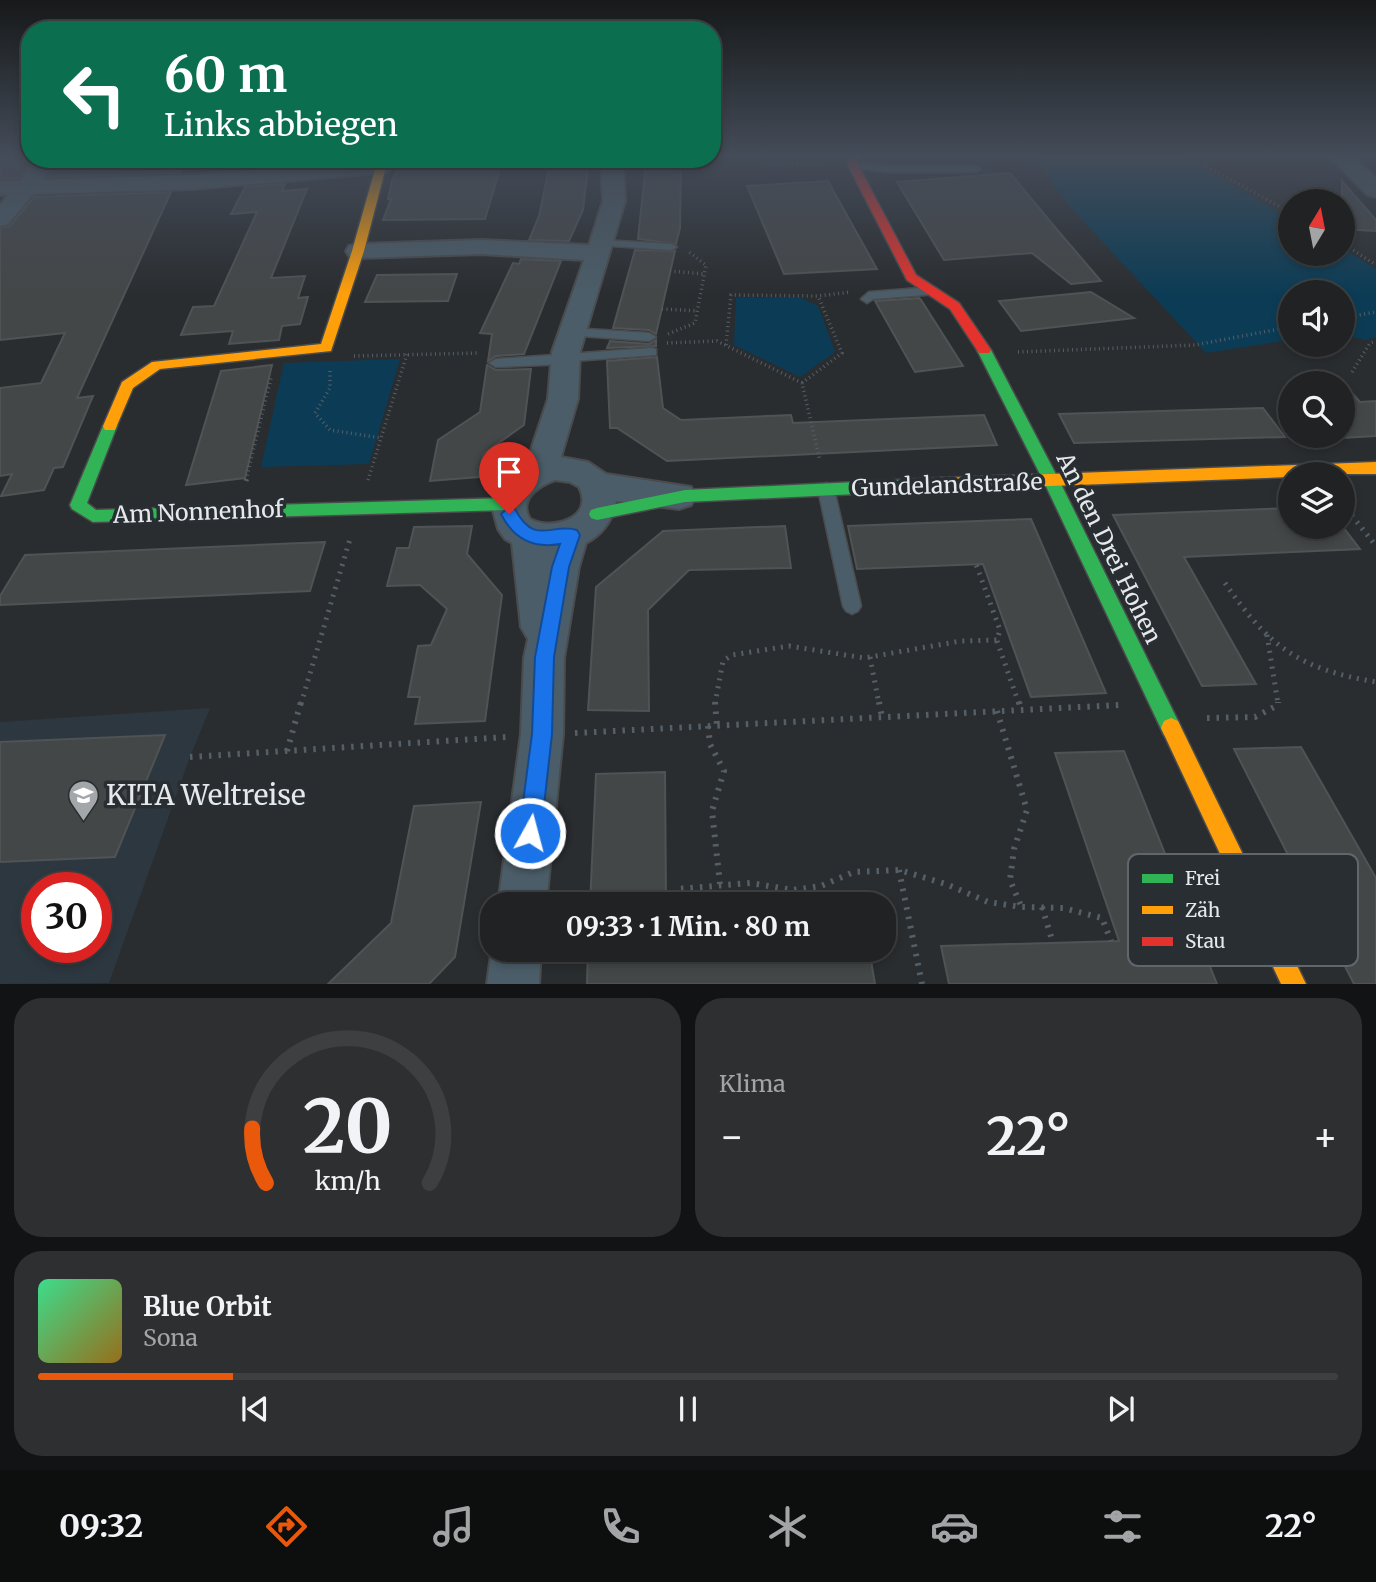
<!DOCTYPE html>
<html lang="de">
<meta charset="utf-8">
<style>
body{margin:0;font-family:Merriweather,serif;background:#2d2f31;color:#f1f3f6;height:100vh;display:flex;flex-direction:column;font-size:26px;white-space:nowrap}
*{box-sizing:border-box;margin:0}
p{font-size:23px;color:#a2a4a6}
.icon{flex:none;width:38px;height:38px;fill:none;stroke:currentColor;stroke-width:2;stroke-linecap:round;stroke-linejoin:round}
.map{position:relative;height:984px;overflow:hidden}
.panel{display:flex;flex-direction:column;gap:14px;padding:14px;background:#121314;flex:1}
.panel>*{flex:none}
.hud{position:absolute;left:21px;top:21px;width:700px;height:147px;border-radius:28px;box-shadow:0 4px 10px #0003,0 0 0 2px #3d3f41;background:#0b6e4f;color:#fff;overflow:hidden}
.needle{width:46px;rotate:10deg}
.fabs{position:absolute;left:1278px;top:189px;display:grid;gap:14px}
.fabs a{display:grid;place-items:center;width:77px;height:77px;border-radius:50%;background:#202224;box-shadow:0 4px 10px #0003,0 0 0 2px #3d3f41;font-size:35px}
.speed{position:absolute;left:21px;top:872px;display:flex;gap:14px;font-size:35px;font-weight:700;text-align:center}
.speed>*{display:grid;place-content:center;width:91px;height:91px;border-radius:50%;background:#202224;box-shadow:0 4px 10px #0003,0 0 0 2px #3d3f41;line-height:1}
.speed .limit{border:10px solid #d22;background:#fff;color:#111}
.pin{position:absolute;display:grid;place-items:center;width:60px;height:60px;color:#fff;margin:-72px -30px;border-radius:50% 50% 50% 0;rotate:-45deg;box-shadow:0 0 7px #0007}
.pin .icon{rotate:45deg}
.me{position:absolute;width:77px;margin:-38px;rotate:7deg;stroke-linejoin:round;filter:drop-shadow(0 0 5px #0008)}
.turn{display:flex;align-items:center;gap:24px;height:147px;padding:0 28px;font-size:32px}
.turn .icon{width:91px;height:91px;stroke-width:2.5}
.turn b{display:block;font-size:49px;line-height:60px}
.big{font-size:52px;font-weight:700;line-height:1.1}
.panel .card{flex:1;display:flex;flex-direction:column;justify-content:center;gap:10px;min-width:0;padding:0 24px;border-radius:28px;background:#2d2f31}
.panel .dial{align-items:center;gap:0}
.dial svg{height:182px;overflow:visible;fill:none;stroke:#3d3f41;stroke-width:7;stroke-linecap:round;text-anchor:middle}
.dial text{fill:#f1f3f6;stroke:none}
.song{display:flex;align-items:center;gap:21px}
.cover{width:84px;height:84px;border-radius:10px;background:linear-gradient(135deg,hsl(150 70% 55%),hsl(40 70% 35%))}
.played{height:7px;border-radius:4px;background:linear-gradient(90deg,#ea580c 15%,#3d3f41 15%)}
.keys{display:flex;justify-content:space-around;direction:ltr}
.heat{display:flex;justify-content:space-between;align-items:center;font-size:38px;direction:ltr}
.panel .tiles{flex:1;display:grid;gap:14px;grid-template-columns:1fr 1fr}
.card:last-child{grid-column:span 2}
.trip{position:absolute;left:480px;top:892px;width:416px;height:70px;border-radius:28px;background:#202224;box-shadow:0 4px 10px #0003,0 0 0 2px #3d3f41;font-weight:700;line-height:70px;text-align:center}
.menu{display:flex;height:112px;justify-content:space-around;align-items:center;background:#0d0e0e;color:#a2a4a6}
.menu .icon{width:49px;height:49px}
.menu .selected{color:#ea580c}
.menu b{font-size:32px;color:#f1f3f6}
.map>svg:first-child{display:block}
.built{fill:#2d373f;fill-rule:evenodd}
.green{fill:#0c3c55}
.building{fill:#444748;stroke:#505355;stroke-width:2}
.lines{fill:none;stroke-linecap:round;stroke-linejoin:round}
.lane-casing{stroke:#494b4d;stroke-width:3}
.street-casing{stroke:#494b4d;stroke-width:4}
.fast-casing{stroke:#494b4d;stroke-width:3}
.slow-casing{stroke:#494b4d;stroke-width:3}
.jam-casing{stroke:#494b4d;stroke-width:3}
.path-far2{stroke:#545f67;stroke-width:3.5;stroke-dasharray:1 3.5;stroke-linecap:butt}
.path-far1{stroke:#545f67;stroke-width:5;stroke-dasharray:2 6;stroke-linecap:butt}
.path{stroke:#545f67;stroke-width:6;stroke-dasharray:2.5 7;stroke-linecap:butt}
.lane{fill:#4b5d68;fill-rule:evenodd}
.street{fill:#4b5d68;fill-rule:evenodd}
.fast{fill:#30b455;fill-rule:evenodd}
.slow{fill:#ff9f0a;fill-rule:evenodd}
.jam{fill:#e5322d;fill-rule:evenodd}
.route{fill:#1a73e8;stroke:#114b97;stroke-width:2}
.labels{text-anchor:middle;stroke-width:7;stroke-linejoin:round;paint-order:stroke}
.street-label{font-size:23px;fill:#e5e9ec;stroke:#282e32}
.near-poi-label{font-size:28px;fill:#e5e9ec;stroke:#282e32;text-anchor:start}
.key{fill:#282e32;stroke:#61666a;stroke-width:2}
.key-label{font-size:19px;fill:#e5e9ec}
</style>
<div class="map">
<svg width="1376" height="984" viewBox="0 0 1376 984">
<rect width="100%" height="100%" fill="#2a2d30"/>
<!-- built -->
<path class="built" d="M210,708L190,757L109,983L0,984V722ZM37,887H96V947H37Z"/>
<!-- green -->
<g class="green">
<path d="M1033,156H1182L1290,219V254H1342V248L1376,269V337L1366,340L1342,335V292H1290V340L1206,353L1071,208Z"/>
<path d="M799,297L818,306L835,352L800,377L734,345L736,298Z"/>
<path d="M400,359L369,464L261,467L284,363Z"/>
</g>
<!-- building -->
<g class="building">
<path d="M30,156L32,159L20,178H0V158Z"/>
<path d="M58,159H186L180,173L48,177Z"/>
<path d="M259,159H296L293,165L255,168Z"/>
<path d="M402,159H503L485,219L383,220L391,199H388L392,181Z"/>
<path d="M551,159H589L583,210L569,241L529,240L539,216Z"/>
<path d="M646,163H681L680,228L676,244L638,239Z"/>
<path d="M1010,173L1054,226L1101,281L1071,284L1032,253L944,260L897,182Z"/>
<path d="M828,181L877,269L784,274L747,186Z"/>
<path d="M1342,181L1376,220V231L1342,229Z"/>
<path d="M285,184L282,191L307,189L271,278L305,276L298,298L308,297L300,324L282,326L279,340L229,344L233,331L181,335L193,307L214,306L257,212L231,214L245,187Z"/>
<path d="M171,192L77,398L93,396L63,467L54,468L44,490L1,496L12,474L0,476V388L41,383L65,333L0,340V228L10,226L34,197Z"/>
<path d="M635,250L675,251L656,334L649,330L613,328Z"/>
<path d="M521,259L561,261L524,354L496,356L488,361L492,334L480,333L513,263L519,264Z"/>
<path d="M457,274L448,301L365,302L377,275Z"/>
<path d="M1091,292L1134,318L1021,331L999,301Z"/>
<path d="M919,298L921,300L963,366L915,372L875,301Z"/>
<path d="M656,340V346L607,348L610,341L649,344Z"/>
<path d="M657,357L663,408L681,420L791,415L793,423L984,415L997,445L667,461L617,428H610L607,361Z"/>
<path d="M272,365L245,478L186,485L221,371Z"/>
<path d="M487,365L496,370L531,369L524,425L483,454L479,477L430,481L438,440L480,412Z"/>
<path d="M1342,382L1360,402L1376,401V436L1342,438Z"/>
<path d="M1263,408L1285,437L1074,443L1059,414Z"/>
<path d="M1290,508V527H1343L1360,549L1184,557L1256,684L1202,686L1113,515Z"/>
<path d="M1031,519L1106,693L1031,697L983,564L857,569L848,526Z"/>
<path d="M472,526L467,554L502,595L485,721L415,724L420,697H408L418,646L431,645L447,609L420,585L387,586L397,548H409L414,527Z"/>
<path d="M785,526L791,568L689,570L648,610L649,711L588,710L596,587L663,531Z"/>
<path d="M325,542L310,591L0,605V596L25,555Z"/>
<path d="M165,735L115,857L0,862V742Z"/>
<path d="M1301,747L1376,878V984H1354L1234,749Z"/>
<path d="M1124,751L1217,984H949L941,946L1119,941L1055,753Z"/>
<path d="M665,772L666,905H590L596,774Z"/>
<path d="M481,802L455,957L429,984H328L391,923L414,806Z"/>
<path d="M588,950H667V963L870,955L875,984H587Z"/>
</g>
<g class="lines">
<defs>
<g id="lane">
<path d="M853,162L886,166H976L981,169L976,172H886L849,167V163Z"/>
<path d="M602,240L671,244L677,247L671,250L598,245L596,243Z"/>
<path d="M933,287L939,291L937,294L873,299L867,303L861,299L869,292Z"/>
<path d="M572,328L649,333L656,337L649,341L567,335V329Z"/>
<path d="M651,348L656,349V355L572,361L566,364L496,367L489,363L496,359Z"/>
<path d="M826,483L832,485L834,489L861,606L858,611L852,614L846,611L843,606L818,489L820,485Z"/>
</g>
<g id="street">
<path d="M1329,156H1352L1376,178V197L1368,195Z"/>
<path d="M35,159H56L43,180L192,175L380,161L388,162L391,167L388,172L380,173L192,189L33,194L8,224L0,226V205L9,194L0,195V181H21Z"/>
<path d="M601,159H623L625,201L580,352L578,399L561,457L588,462L606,474L691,487L696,496L691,505L679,509L616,501C613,519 603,534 586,543L579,567L564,658L563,734L546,905H498L521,734L524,658L528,639L521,627L512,543L505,539L498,529L492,507L501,486L510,475L526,465L548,399L552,352L584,260L481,254L358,258L349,256L346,251L349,246L358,244L481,240L589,245L603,201ZM555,480L570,482L579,487C595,518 552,531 530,519C518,500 538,486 555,480Z"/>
<path d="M492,948L541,950L539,984H487Z"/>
</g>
<g id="fast">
<path d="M984,346L991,350L1060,482L1178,721L1181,728L1178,735L1171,738L1164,735L1044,482L977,350Z"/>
<path d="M110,421L117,426L87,503L96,510L508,498L514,500L516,504L514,508L508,510L93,522L72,509L70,505L103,426Z"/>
<path d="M941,478L949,484L941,490L685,502L597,520L591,518L589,514L591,510L597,508L685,490Z"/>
</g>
<g id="slow">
<path d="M378,159H388L364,251L331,351L160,369L133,388L115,430H105L103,426L122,382L152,362L321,344L352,251Z"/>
<path d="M1376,462V474H1290V477L941,490L933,484L941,478Z"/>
<path d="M1171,718L1178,721L1306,984H1281L1161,728L1164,721Z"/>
</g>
<path id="jam" d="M848,156H858V165L916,275L959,303L991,350L989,353H979L950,309L907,280L848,165Z"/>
</defs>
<!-- lane casing -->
<use href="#lane" class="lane-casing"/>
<!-- street casing -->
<use href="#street" class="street-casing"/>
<!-- fast casing -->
<use href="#fast" class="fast-casing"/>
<!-- slow casing -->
<use href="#slow" class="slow-casing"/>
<!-- jam casing -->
<use href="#jam" class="jam-casing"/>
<!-- path-far2 -->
<g class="path-far2">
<path d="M725,156L775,164H828"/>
<path d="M1187,156L1290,212"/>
<path d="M1342,243L1376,265"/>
<path d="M670,271L705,274"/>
<path d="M662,309L697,311"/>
<path d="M1342,318L1376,312"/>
<path d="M668,334L695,323L706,265L689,252"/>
<path d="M667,343L717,341L802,383L820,461"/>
<path d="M726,345L731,295L818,296L851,292"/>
<path d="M1018,352L1195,345L1290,327"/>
<path d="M354,356L478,353"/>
<path d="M330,371V388L315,413L330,430L381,438"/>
<path d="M1352,372L1370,343L1376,341"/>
<path d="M802,383L842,353L818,296"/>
<path d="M246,480L271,378"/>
<path d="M368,480L407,354"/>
</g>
<!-- path-far1 -->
<g class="path-far1">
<path d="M246,481L247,478"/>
<path d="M1342,503L1376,546"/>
<path d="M1225,583C1269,647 1299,669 1376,682"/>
<path d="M1267,635L1278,704"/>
<path d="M997,641L1019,704"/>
<path d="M870,657L879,704"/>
<path d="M301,704L350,539"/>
<path d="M715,704L723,661L732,655L789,646L864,658L961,641L997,640L1000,630L976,564"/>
</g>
<!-- path -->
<g class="path">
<path d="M715,702L717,726"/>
<path d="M879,702L882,717"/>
<path d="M1019,702L1021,709"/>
<path d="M997,711L1027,810L1014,849L1010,880L1021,906"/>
<path d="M1207,718L1255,717L1278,705V702"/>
<path d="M708,726L710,744L724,771L712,811L720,884"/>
<path d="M575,733L1119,705"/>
<path d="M287,751L301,702"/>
<path d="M190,757L507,737"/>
<path d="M899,870L922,984"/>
<path d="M679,905L678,889L750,883L793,890L821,886L854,872L899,870L946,884L988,902L1021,907L1063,908L1102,918L1111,941"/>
<path d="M1042,907L1053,943"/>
<path d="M681,950V962"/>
</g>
<!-- lane -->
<use href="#lane" class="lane"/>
<!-- street -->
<use href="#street" class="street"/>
<!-- fast -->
<use href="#fast" class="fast"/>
<!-- slow -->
<use href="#slow" class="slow"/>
<!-- jam -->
<use href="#jam" class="jam"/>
</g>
<!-- sky -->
<linearGradient id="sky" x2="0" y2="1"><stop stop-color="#17191a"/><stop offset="0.53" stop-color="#444c59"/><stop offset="1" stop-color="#444c59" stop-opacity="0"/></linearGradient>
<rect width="1376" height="294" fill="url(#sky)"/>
<!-- route -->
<path class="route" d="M509,507L515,509C535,547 552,522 577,530L580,535L569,567L554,657L552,734L541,833L538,841L530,844L522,841L519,833L532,734L535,657L552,567L560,544C532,549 513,538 501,514Z"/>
<!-- icons -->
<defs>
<symbol id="school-pin" viewBox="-11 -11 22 30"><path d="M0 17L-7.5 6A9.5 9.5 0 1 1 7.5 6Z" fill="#a4a7aa" stroke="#282e32"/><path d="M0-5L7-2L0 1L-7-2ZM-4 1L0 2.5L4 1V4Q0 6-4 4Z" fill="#fff"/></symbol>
</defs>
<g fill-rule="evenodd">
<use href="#school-pin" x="66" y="778" width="35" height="47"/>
</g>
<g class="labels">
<!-- street labels -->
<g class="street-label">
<text transform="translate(947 485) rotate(-2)" y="8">Gundelandstraße</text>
<text transform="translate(198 512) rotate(-2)" y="8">Am Nonnenhof</text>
<text transform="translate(1109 548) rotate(64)" y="8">An den Drei Hohen</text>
</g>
<!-- near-poi labels -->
<g class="near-poi-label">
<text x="106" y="805">KITA Weltreise</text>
</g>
</g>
<!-- legend -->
<rect x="1128" y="854" width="230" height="112" rx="10" class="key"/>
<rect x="1142" y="874" width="31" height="9" fill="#30b455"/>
<rect x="1142" y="906" width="31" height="8" fill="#ff9f0a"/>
<rect x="1142" y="937" width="31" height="9" fill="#e5322d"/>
<g class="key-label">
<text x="1185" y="885">Frei</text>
<text x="1185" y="917">Zäh</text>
<text x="1185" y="948">Stau</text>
</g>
</svg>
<div class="fabs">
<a><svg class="needle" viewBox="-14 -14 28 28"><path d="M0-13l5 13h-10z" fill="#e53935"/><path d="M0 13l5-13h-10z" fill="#a2a4a6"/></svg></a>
<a><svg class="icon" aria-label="sound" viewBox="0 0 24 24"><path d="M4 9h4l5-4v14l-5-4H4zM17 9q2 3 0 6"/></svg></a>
<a><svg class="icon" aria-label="search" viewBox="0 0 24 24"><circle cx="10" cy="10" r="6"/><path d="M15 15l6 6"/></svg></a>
<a><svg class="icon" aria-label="layers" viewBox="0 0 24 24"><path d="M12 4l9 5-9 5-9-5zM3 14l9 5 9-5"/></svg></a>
</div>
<div class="speed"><div class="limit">30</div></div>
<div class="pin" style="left:509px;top:514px;background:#d93025"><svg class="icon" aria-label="arrive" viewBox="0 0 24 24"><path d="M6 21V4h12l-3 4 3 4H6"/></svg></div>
<svg class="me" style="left:530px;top:833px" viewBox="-20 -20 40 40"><circle r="17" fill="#1a73e8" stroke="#fff" stroke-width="3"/><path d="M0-11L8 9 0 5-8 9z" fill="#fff"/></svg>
<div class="trip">09:33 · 1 Min. · 80 m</div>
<div class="hud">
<div class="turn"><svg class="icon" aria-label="left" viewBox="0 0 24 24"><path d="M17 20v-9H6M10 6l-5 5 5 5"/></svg><div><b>60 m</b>Links abbiegen</div></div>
</div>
</div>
<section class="panel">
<div class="tiles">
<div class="card dial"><svg viewBox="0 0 100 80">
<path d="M14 69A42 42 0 1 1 86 69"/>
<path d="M14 69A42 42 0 0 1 8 45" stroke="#ea580c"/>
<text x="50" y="56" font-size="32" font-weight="700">20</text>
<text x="50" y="72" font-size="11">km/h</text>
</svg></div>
<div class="card"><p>Klima</p>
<div class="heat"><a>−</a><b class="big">22°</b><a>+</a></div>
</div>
<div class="card">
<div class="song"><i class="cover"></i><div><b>Blue Orbit</b><p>Sona</p></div></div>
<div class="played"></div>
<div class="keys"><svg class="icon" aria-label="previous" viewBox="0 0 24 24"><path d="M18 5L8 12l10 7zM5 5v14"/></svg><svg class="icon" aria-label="pause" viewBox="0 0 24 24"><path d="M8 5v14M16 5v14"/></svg><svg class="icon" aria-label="next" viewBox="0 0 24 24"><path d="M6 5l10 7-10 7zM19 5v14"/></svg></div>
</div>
</div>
</section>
<nav class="menu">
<b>09:32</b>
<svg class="icon selected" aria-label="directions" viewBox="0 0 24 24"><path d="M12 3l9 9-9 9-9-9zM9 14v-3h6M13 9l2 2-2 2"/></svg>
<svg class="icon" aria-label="music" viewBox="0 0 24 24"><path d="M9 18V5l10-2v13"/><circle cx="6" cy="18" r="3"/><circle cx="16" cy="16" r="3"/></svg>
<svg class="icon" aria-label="phone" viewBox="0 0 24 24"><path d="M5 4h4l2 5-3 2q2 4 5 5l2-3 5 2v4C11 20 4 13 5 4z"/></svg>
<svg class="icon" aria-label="climate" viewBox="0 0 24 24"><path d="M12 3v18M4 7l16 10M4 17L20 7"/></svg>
<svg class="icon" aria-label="car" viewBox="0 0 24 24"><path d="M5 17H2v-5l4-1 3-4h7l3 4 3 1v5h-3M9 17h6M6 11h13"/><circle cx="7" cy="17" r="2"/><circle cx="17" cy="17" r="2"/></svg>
<svg class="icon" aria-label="filters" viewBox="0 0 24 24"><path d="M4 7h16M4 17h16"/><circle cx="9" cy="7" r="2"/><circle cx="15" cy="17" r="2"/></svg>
<b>22°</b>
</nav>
